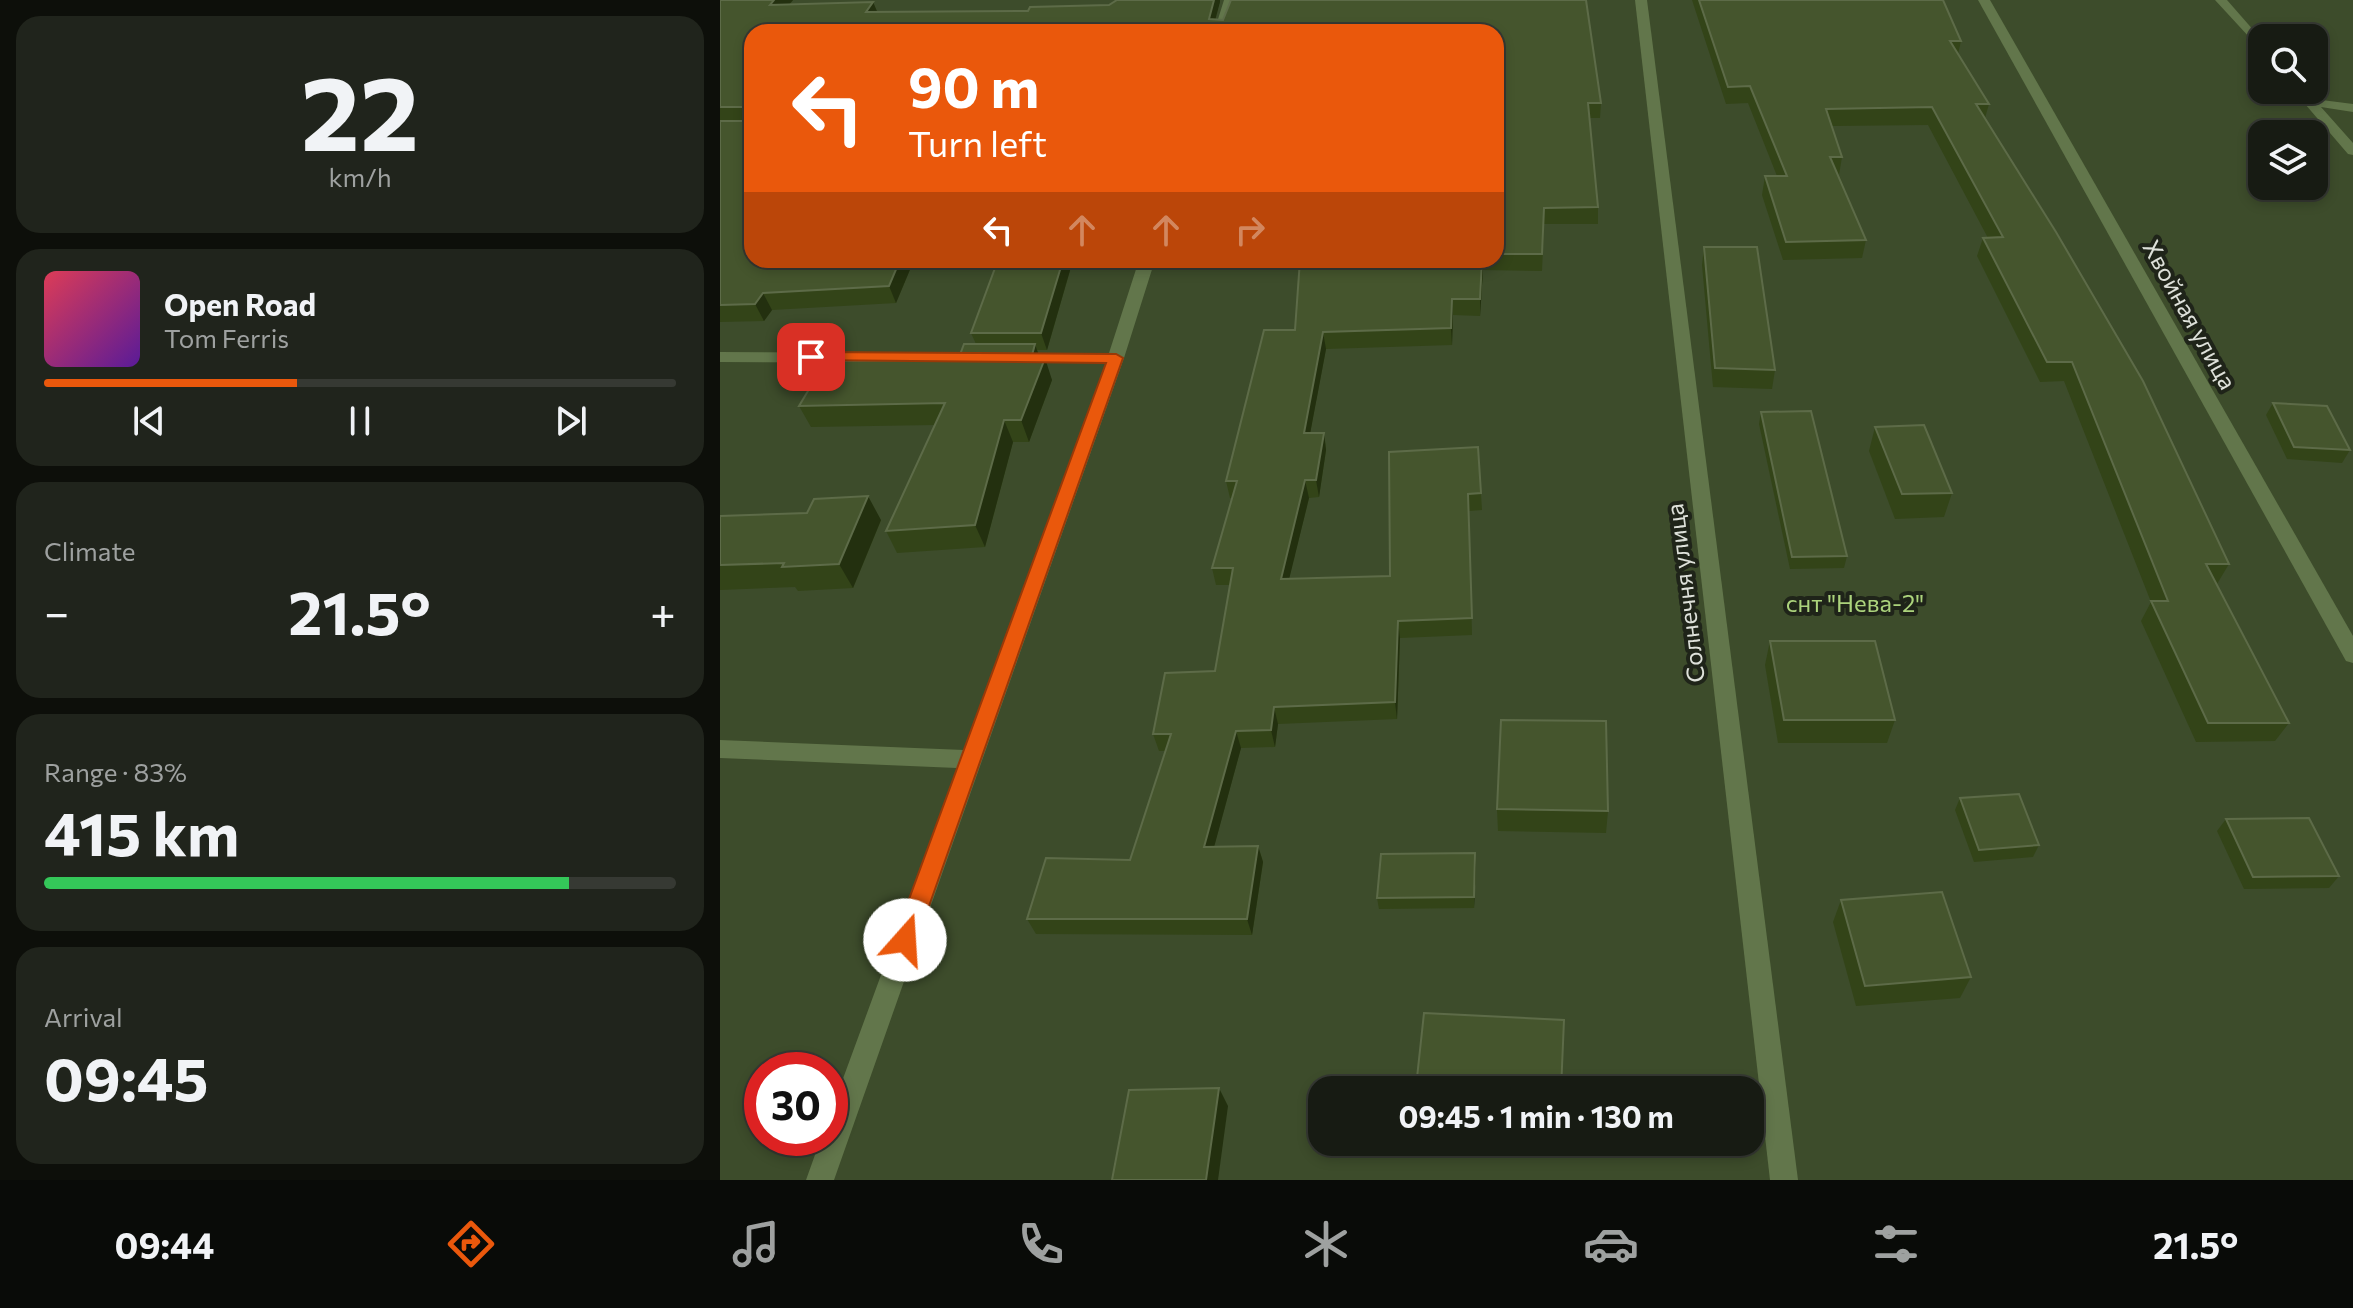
<!DOCTYPE html>
<meta charset="utf-8">
<style>
body{margin:0;font-family:Commissioner,sans-serif;background:#20241c;color:#f1f3f6;height:100vh;display:flex;flex-direction:column;font-size:30px;white-space:nowrap}
*{box-sizing:border-box;margin:0}
p{font-size:26px;color:#9ea1a0}
.icon{flex:none;width:44px;height:44px;fill:none;stroke:currentColor;stroke-width:2;stroke-linecap:round;stroke-linejoin:round}
.map{position:relative;flex:1;overflow:hidden}
.sheet{display:flex;flex-direction:column;gap:16px;padding:16px;background:#0d0f0a;width:720px}
.sheet>*{flex:none}
.banner{position:absolute;left:24px;top:24px;width:760px;height:244px;border-radius:24px;box-shadow:0 4px 12px #0003,0 0 0 2px #363933;background:#ea580c;color:#fff;overflow:hidden}
.tools{position:absolute;left:1528px;top:24px;display:grid;gap:16px}
.tools a{display:grid;place-items:center;width:80px;height:80px;border-radius:16px;background:#171b13;box-shadow:0 4px 12px #0003,0 0 0 2px #363933;font-size:40px}
.speed{position:absolute;left:24px;top:1052px;display:flex;gap:16px;font-size:40px;font-weight:700;text-align:center}
.speed>*{display:grid;place-content:center;width:104px;height:104px;border-radius:50%;background:#171b13;box-shadow:0 4px 12px #0003,0 0 0 2px #363933;line-height:1}
.speed .limit{border:12px solid #d22;background:#fff;color:#111}
.pin{position:absolute;display:grid;place-items:center;width:68px;height:68px;color:#fff;margin:-34px;border-radius:16px;box-shadow:0 4px 12px #0006}
.me{position:absolute;width:88px;margin:-44px;rotate:19deg;stroke-linejoin:round;filter:drop-shadow(0 0 6px #0008)}
.turn{display:flex;align-items:center;gap:28px;height:168px;padding:0 32px;font-size:36px}
.turn .icon{width:104px;height:104px;stroke-width:2.5}
.turn b{display:block;font-size:56px;line-height:68px}
.lanes{display:flex;align-items:center;height:76px;padding:0 32px;background:#0003;justify-content:center;gap:40px;direction:ltr}
.lanes .off{opacity:.35}
.big{font-size:60px;font-weight:700;line-height:1.1}
.sheet .card{flex:1;display:flex;flex-direction:column;justify-content:center;gap:12px;min-width:0;padding:0 28px;border-radius:24px;background:#20241c}
.sheet .dial{align-items:center;gap:0}
.dial b{font-size:104px;line-height:1}
.song{display:flex;align-items:center;gap:24px}
.cover{width:96px;height:96px;border-radius:12px;background:linear-gradient(135deg,hsl(350 70% 55%),hsl(270 70% 35%))}
.played{height:8px;border-radius:4px;background:linear-gradient(90deg,#ea580c 40%,#363933 40%)}
.keys{display:flex;justify-content:space-around;direction:ltr}
.heat{display:flex;justify-content:space-between;align-items:center;font-size:44px;direction:ltr}
.charge{height:12px;border-radius:6px;background:linear-gradient(90deg,#34c759 83%,#363933 0)}
.trip{position:absolute;left:588px;top:1076px;width:456px;height:80px;border-radius:24px;background:#171b13;box-shadow:0 4px 12px #0003,0 0 0 2px #363933;font-weight:700;line-height:80px;text-align:center}
.tabs{display:flex;height:128px;justify-content:space-around;align-items:center;background:#090b08;color:#9ea1a0}
.tabs .icon{width:56px;height:56px}
.tabs .on{color:#ea580c}
.tabs b{font-size:36px;color:#f1f3f6}
main{display:flex;flex:1;min-height:0}
.map>svg:first-child{display:block}
.green{fill:#3d4c2b;fill-rule:evenodd}
.lines{fill:none;stroke-linecap:round;stroke-linejoin:round}
.minor{fill:#62764b;fill-rule:evenodd}
.wall{fill:#334418}
.shaded-wall{fill:#23300f}
.building{fill:#45552d;stroke:#5d6b48;stroke-width:2}
.route{fill:#ea580c;stroke:#983908;stroke-width:2}
.labels{text-anchor:middle;stroke-width:8;stroke-linejoin:round;paint-order:stroke}
.street-label{font-size:24px;fill:#dee1da;stroke:#1f2419}
.park-label{font-size:24px;fill:#acd37c;stroke:#1f2419}
</style>
<main>
<section class="sheet">
<div class="card dial"><b>22</b><p>km/h</p></div>
<div class="card">
<div class="song"><i class="cover"></i><div><b>Open Road</b><p>Tom Ferris</p></div></div>
<div class="played"></div>
<div class="keys"><svg class="icon" aria-label="previous" viewBox="0 0 24 24"><path d="M18 5L8 12l10 7zM5 5v14"/></svg><svg class="icon" aria-label="pause" viewBox="0 0 24 24"><path d="M8 5v14M16 5v14"/></svg><svg class="icon" aria-label="next" viewBox="0 0 24 24"><path d="M6 5l10 7-10 7zM19 5v14"/></svg></div>
</div>
<div class="card"><p>Climate</p>
<div class="heat"><a>−</a><b class="big">21.5°</b><a>+</a></div>
</div>
<div class="card"><p>Range · 83%</p><b class="big">415 km</b><div class="charge"></div></div>
<div class="card"><p>Arrival</p><b class="big">09:45</b></div>
</section>
<div class="map">
<svg width="1633" height="1180" viewBox="0 0 1633 1180">
<rect width="100%" height="100%" fill="#1f2419"/>
<!-- green -->
<path class="green" d="M0,0H1633V1180H0ZM32,32H776V260H32ZM1542,38H1594V90H1542ZM1542,134H1594V186H1542ZM42,1070H110V1138H42ZM602,1090H1030V1142H602Z"/>
<g class="lines">
<!-- minor -->
<g class="minor">
<path d="M504,0H516L506,32H494Z"/>
<path d="M915,0H927L1078,1180H1050Z"/>
<path d="M1258,0H1270L1633,636V663L1626,661Z"/>
<path d="M1495,0H1507L1542,40V51Z"/>
<path d="M1573,90H1586L1594,99L1633,104V112L1601,107L1633,143V155L1628,154Z"/>
<path d="M419,260H435L404,358L114,1180H86L101,1138H110V1114L237,768L0,758V740L244,750L386,363H296L288,358L296,353H389Z"/>
<path d="M0,352L264,353L272,358L264,363L0,362Z"/>
</g>
</g>
<!-- wall -->
<g class="wall">
<path d="M0,0H73L70,4L153,2L157,12L308,11L310,7L389,5L397,0H500L495,20H503L511,0H866L881,103L880,118H869L878,207V224H824L822,271L763,270L760,316L733,315L732,345L606,349L590,433H604L606,450L599,497L589,498L569,578L670,576L669,452L758,447L762,510L749,511L752,635L680,638L677,719L558,724L555,747L521,748L494,846H538L543,862L532,935L316,934L307,919L326,858L410,860L445,751H439L433,734L445,673L495,671L510,585H496L492,568L512,498H510L506,481L544,330H575L580,260H625L626,263H712L713,260H776V32H32V260H194L176,303L52,310L44,321L0,322Z"/>
<path d="M972,0H1223L1241,41L1238,54L1269,104L1265,118L1509,564L1497,584L1569,723L1555,741L1476,742L1421,621L1431,602L1344,381L1320,382L1257,256L1263,238H1268L1208,125L1112,126L1122,157L1119,175L1146,240L1142,258L1063,260L1042,195L1045,176H1057L1028,103L1006,104Z"/>
<path d="M984,247L1055,370L1052,389L993,387L982,265Z"/>
<path d="M353,260L327,350H317L320,358L332,380L309,442H293L265,547L177,553L166,531L215,425L91,427L79,406L238,360L256,344L251,333Z"/>
<path d="M1553,403L1630,450L1622,463L1567,459L1546,415Z"/>
<path d="M1041,412L1127,556L1124,568L1070,569L1039,424Z"/>
<path d="M1155,427L1232,493L1224,517L1175,519L1149,451Z"/>
<path d="M0,516L161,520L133,588L78,591L75,587L0,590Z"/>
<path d="M1050,641L1175,720L1167,743H1058L1045,665Z"/>
<path d="M1240,798L1319,845L1313,857L1254,862L1235,810Z"/>
<path d="M777,809L888,811L886,833L778,831Z"/>
<path d="M1506,819L1619,876L1609,888L1524,889L1497,831Z"/>
<path d="M756,865L754,908L659,909L657,898Z"/>
<path d="M1121,900L1251,977L1240,998L1136,1006L1113,922Z"/>
<path d="M696,1087L841,1090H696Z"/>
</g>
<!-- shaded-wall -->
<g class="shaded-wall">
<path d="M54,0H73L56,19L50,5Z"/>
<path d="M494,0H500V2L493,28L489,19Z"/>
<path d="M153,2L159,16L146,12Z"/>
<path d="M180,260H194L176,303L169,286Z"/>
<path d="M343,260H353L327,350L321,333Z"/>
<path d="M762,260L763,270L760,316V299Z"/>
<path d="M43,293L52,310L44,321L35,304Z"/>
<path d="M732,299L733,315L732,345L731,328Z"/>
<path d="M603,332L606,349L587,450L584,433Z"/>
<path d="M315,344L322,365L325,358L332,380L309,442L301,420L311,359Z"/>
<path d="M284,420L293,442L265,547L255,525Z"/>
<path d="M604,433L606,450L599,497L596,480Z"/>
<path d="M585,480L589,498L565,596L561,579Z"/>
<path d="M148,496L161,520L133,588L119,564Z"/>
<path d="M678,621L680,638L677,719L675,702Z"/>
<path d="M554,707L558,724L555,747L551,730Z"/>
<path d="M516,731L521,748L490,862L484,847Z"/>
<path d="M538,846L543,862L532,935L527,919Z"/>
<path d="M755,853L756,865L754,908V897Z"/>
<path d="M499,1088L508,1106L498,1180H486Z"/>
</g>
<!-- building -->
<g class="building">
<path d="M0,0H54L50,5L153,2L146,12L308,11L310,7L389,5L397,0H494L489,19L503,20L511,0H866L881,103H868L878,207L824,208L822,254H776V32H536L537,27L429,30L428,32H32V260H180L169,286L43,293L35,304L0,305V121H24L28,110L25,107H0Z"/>
<path d="M979,0H1223L1241,41H1230L1269,104H1256L1336,232L1423,381L1509,564H1486L1569,723H1488L1431,601H1448L1352,362H1327L1263,238L1283,237L1212,107L1106,109L1122,157H1110L1146,240L1066,242L1045,176H1067L1030,86L1008,87Z"/>
<path d="M984,247H1037L1055,370L995,368Z"/>
<path d="M278,260H343L321,333H251Z"/>
<path d="M580,260H624V263H712L713,260H762L760,299H732L731,328L603,332L584,433H604L596,480H585L561,579L670,576L669,452L758,447L761,493L748,494L752,618L678,621L675,702L554,707L551,730L516,731L484,847L538,846L527,919H307L326,858L410,860L451,734H433L445,673L495,671L513,568H492L517,481H506L544,330H575Z"/>
<path d="M244,344H315L311,359L325,358L301,420H284L255,525L166,531L225,403L79,406L106,361L238,360Z"/>
<path d="M1553,403L1607,406L1630,450L1574,447Z"/>
<path d="M1091,411L1127,556L1072,557L1041,412Z"/>
<path d="M1204,425L1232,493L1182,494L1155,427Z"/>
<path d="M148,496L119,564L62,567L64,563L0,565V516L87,513L94,499Z"/>
<path d="M1050,641H1155L1175,720H1064Z"/>
<path d="M781,720L886,721L888,811L777,809Z"/>
<path d="M1299,794L1319,845L1259,850L1240,798Z"/>
<path d="M1589,818L1619,876L1533,877L1506,819Z"/>
<path d="M755,853L754,897L657,898L661,854Z"/>
<path d="M1222,892L1251,977L1145,986L1121,900Z"/>
<path d="M704,1013L844,1020L841,1090H748L696,1087Z"/>
<path d="M499,1088L486,1180H392L409,1090Z"/>
</g>
<!-- route -->
<path class="route" d="M91,352L396,354L403,358L197,940L194,947L185,950L177,947L174,940L386,363L86,360V354Z"/>
<g class="labels">
<!-- street labels -->
<g class="street-label">
<text transform="translate(1469 315) rotate(61)" y="8">Хвойная улица</text>
<text transform="translate(966 593) rotate(-97)" y="8">Солнечня улица</text>
</g>
<!-- park labels -->
<g class="park-label">
<text x="1135" y="612">снт "Нева-2"</text>
</g>
</g>
</svg>
<div class="tools">
<a><svg class="icon" aria-label="search" viewBox="0 0 24 24"><circle cx="10" cy="10" r="6"/><path d="M15 15l6 6"/></svg></a>
<a><svg class="icon" aria-label="layers" viewBox="0 0 24 24"><path d="M12 4l9 5-9 5-9-5zM3 14l9 5 9-5"/></svg></a>
</div>
<div class="speed"><div class="limit">30</div></div>
<div class="pin" style="left:91px;top:357px;background:#d93025"><svg class="icon" aria-label="arrive" viewBox="0 0 24 24"><path d="M6 21V4h12l-3 4 3 4H6"/></svg></div>
<svg class="me" style="left:185px;top:940px" viewBox="-20 -20 40 40"><circle r="19" fill="#fff"/><path d="M0-13L10 11 0 6-10 11z" fill="#ea580c"/></svg>
<div class="trip">09:45 · 1 min · 130 m</div>
<div class="banner">
<div class="turn"><svg class="icon" aria-label="left" viewBox="0 0 24 24"><path d="M17 20v-9H6M10 6l-5 5 5 5"/></svg><div><b>90 m</b>Turn left</div></div>
<div class="lanes"><svg class="icon" aria-label="left" viewBox="0 0 24 24"><path d="M17 20v-9H6M10 6l-5 5 5 5"/></svg><svg class="icon off" aria-label="ahead" viewBox="0 0 24 24"><path d="M12 20V5M6 11l6-6 6 6"/></svg><svg class="icon off" aria-label="ahead" viewBox="0 0 24 24"><path d="M12 20V5M6 11l6-6 6 6"/></svg><svg class="icon off" aria-label="right" viewBox="0 0 24 24"><path d="M7 20v-9h11M14 6l5 5-5 5"/></svg></div>
</div>
</div>
</main>
<nav class="tabs">
<b>09:44</b>
<svg class="icon on" aria-label="directions" viewBox="0 0 24 24"><path d="M12 3l9 9-9 9-9-9zM9 14v-3h6M13 9l2 2-2 2"/></svg>
<svg class="icon" aria-label="music" viewBox="0 0 24 24"><path d="M9 18V5l10-2v13"/><circle cx="6" cy="18" r="3"/><circle cx="16" cy="16" r="3"/></svg>
<svg class="icon" aria-label="phone" viewBox="0 0 24 24"><path d="M5 4h4l2 5-3 2q2 4 5 5l2-3 5 2v4C11 20 4 13 5 4z"/></svg>
<svg class="icon" aria-label="climate" viewBox="0 0 24 24"><path d="M12 3v18M4 7l16 10M4 17L20 7"/></svg>
<svg class="icon" aria-label="car" viewBox="0 0 24 24"><path d="M5 17H2v-5l4-1 3-4h7l3 4 3 1v5h-3M9 17h6M6 11h13"/><circle cx="7" cy="17" r="2"/><circle cx="17" cy="17" r="2"/></svg>
<svg class="icon" aria-label="filters" viewBox="0 0 24 24"><path d="M4 7h16M4 17h16"/><circle cx="9" cy="7" r="2"/><circle cx="15" cy="17" r="2"/></svg>
<b>21.5°</b>
</nav>
